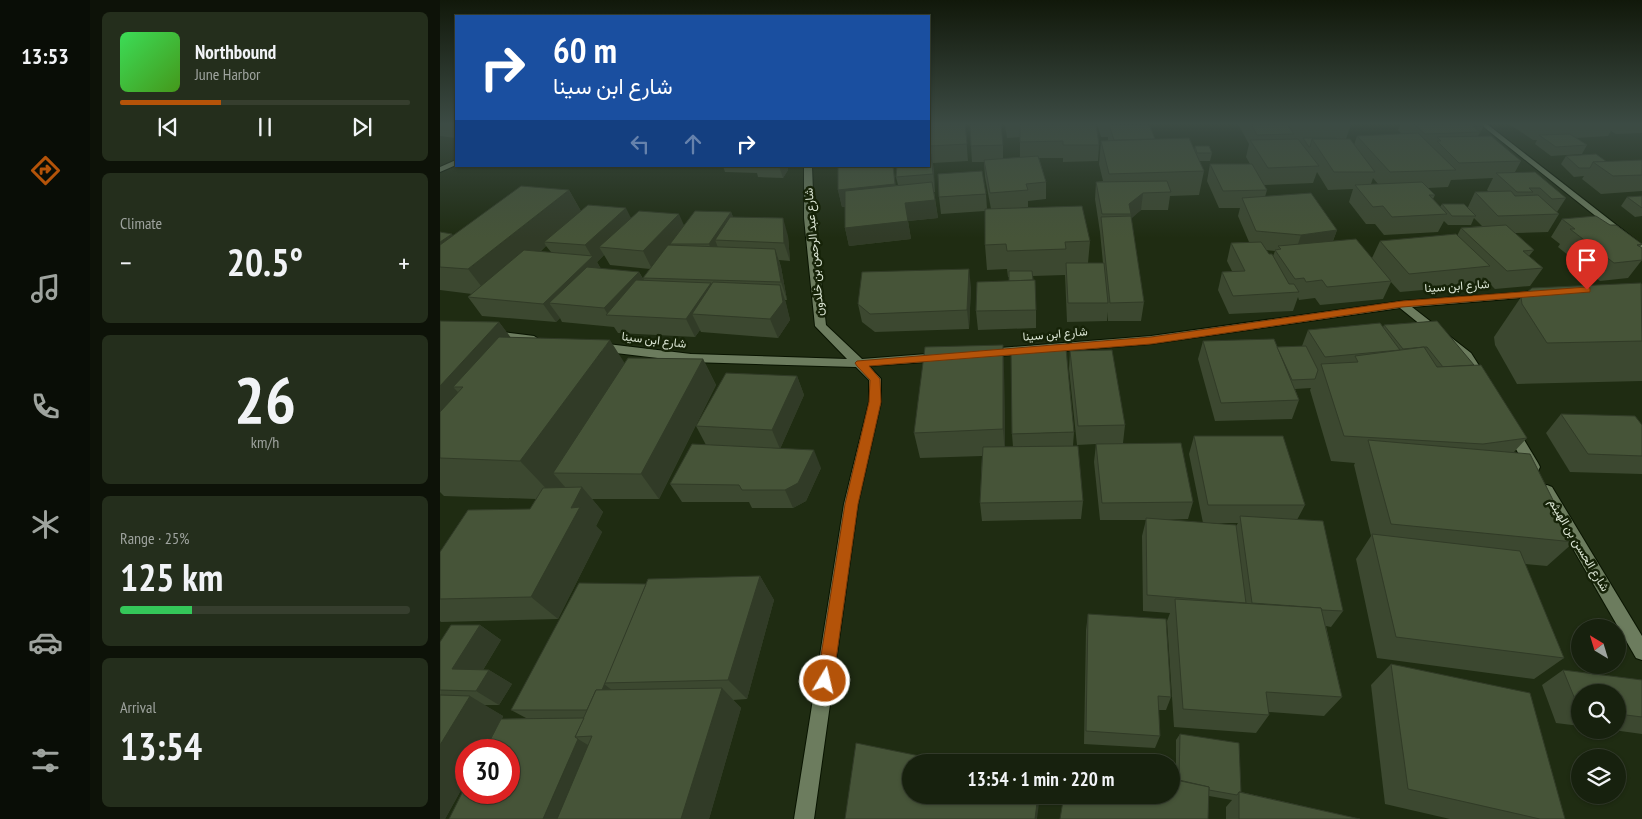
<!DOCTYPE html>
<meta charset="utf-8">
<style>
body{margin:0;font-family:"PT Sans Narrow",Vazirmatn,sans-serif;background:#242e1c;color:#f1f3f6;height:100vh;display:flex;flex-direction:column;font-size:19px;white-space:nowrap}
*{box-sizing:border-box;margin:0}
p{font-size:16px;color:#9ea39e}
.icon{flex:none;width:28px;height:28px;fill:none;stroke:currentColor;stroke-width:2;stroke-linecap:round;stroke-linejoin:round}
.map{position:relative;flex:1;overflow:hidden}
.side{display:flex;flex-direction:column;gap:12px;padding:12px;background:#0d1208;width:350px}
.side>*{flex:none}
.banner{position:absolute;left:15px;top:15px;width:475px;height:152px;border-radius:0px;box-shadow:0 1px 4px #0004,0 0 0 1px #363e2e;background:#1a4fa0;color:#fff;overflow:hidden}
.needle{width:32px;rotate:322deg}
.tools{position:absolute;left:1131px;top:619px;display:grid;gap:10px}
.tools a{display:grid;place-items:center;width:55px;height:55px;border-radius:50%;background:#17210e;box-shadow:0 1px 4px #0004,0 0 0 1px #363e2e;font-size:25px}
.speed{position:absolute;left:15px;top:739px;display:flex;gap:10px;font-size:25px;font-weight:700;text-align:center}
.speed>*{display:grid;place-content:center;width:65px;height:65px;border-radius:50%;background:#17210e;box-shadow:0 1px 4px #0004,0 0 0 1px #363e2e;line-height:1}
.speed .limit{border:8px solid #d22;background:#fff;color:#111}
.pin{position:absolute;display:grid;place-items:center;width:42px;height:42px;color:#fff;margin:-51px -21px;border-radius:50% 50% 50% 0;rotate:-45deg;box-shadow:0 0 5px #0007}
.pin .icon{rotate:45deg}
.me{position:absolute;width:55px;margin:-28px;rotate:9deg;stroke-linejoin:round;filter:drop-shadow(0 0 4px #0008)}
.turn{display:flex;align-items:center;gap:18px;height:105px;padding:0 15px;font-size:22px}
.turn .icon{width:65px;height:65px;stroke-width:2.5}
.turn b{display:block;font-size:35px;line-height:42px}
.lanes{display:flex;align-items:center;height:48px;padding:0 15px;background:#0003;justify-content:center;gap:25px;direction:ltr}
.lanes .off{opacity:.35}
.big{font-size:38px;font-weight:700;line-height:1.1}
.side .widget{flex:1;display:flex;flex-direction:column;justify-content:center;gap:8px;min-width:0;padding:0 18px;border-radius:8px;background:#242e1c}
.side .dial{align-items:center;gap:0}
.dial b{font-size:65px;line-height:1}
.song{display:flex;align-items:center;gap:15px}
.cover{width:60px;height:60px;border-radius:8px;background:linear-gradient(135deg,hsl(130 70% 55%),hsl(100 70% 35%))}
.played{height:5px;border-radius:2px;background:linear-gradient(90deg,#b45309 35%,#363e2e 35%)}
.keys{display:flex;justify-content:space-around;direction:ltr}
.heat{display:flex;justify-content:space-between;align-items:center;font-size:28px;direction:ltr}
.charge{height:8px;border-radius:4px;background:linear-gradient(90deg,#34c759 25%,#363e2e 0)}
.trip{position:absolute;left:462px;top:754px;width:278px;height:50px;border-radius:25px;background:#17210e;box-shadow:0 1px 4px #0004,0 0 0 1px #363e2e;font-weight:700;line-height:50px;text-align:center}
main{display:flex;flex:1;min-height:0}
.tabs{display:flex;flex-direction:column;width:90px;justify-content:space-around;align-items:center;background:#090d06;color:#9ea39e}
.tabs .icon{width:35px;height:35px}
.tabs .selected{color:#b45309}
.tabs b{font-size:22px;color:#f1f3f6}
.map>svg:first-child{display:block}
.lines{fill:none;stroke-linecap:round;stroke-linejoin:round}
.minor-casing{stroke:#091400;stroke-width:2}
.minor{fill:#6c7c5e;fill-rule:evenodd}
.wall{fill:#3c4830;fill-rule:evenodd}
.shaded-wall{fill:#313b27}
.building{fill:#465438;stroke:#313b27}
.route{fill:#b45309;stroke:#753606}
.labels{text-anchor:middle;stroke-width:5;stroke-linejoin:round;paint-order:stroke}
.street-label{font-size:12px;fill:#dbe5d4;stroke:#162308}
</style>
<main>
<nav class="tabs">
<b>13:53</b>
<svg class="icon selected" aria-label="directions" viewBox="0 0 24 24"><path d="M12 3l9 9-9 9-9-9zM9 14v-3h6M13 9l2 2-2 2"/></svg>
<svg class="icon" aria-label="music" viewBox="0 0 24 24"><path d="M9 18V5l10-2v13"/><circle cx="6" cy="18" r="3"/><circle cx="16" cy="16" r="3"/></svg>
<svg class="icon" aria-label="phone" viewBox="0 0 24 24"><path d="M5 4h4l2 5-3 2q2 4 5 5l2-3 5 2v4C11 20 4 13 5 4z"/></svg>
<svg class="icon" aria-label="climate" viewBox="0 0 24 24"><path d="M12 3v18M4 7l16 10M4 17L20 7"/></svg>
<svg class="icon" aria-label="car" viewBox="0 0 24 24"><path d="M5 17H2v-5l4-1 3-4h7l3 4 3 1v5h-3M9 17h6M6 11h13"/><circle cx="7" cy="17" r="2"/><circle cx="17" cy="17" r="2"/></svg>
<svg class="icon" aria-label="filters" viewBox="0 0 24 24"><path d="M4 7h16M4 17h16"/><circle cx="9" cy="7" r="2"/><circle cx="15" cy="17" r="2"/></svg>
</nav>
<section class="side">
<div class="widget">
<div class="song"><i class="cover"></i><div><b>Northbound</b><p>June Harbor</p></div></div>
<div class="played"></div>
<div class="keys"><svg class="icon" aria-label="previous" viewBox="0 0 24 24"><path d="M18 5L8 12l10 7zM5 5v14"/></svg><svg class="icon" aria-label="pause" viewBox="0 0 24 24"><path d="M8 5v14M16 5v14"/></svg><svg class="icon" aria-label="next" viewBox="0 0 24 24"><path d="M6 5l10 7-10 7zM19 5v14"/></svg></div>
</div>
<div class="widget"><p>Climate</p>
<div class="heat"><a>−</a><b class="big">20.5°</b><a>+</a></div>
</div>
<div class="widget dial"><b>26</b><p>km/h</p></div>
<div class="widget"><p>Range · 25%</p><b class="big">125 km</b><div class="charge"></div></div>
<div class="widget"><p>Arrival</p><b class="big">13:54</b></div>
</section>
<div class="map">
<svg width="1202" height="819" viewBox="0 0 1202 819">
<rect width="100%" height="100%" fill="#1f2c12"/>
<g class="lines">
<defs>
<g id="minor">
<path d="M1040,124H1047L1202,245V253Z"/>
<path d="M16,160V165L0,172V167Z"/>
<path d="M364,166H372L374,218L386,325L422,359L500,353L506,357L500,361L429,366L441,379V402L418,504L374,819H354L404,504L429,402V380L416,367L251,362L159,351L153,347L159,343L251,354L407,359L375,326L364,218Z"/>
<path d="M1099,291L1103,292L1104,294L1103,296L972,307L1031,353L1045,375L1039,379L1035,378L1023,359L960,308L711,344L548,357L542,353L548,349L711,336L962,301Z"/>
<path d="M55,331L94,336L100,340L94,344L51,338L49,335Z"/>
<path d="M1072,426L1077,428L1098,463L1100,467L1098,471L1093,472L1088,471L1066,431L1067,428Z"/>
<path d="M1107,485L1112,487L1202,636V660L1196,658L1102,495L1100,491L1102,487Z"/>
</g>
</defs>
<!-- minor casing -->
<use href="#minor" class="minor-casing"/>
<!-- minor -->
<use href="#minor" class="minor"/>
</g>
<!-- wall -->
<g class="wall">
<path d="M0,124H16V138L0,136Z"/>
<path d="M489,124H525L528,161L493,163L495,192H494L498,218L468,221L471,239L409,246L405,228V207H402L398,190L458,185L456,177L491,154L490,126H489Z"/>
<path d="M565,124H656L659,145L658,161L623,162V158H599L606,182V199L588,201V207L579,208L650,241L648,263H663L660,232L655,199L656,182L663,181L659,164L661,141H668V137H661L657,124H709L715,139L754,150L755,146L772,153L770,161H759L764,171L759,195L730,196L728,210H701L691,218L704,302L701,321H668V312L667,321L627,322L625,275L593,276L596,310V328L538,330L536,311L569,281V277H568L567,269L547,270L545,245V211L501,214L499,197L546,194L547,209H551L545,177L544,162H532L531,146L563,145V159L580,157V137L567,138Z"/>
<path d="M798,124H911L906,139L914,145L917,136L962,134L958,130L961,124H1041L1044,126L1038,136L1081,161L1075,172L1126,198L1117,212L1119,214L1108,232L1075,233L1094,250L1089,256L1103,268L1090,286L1055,289L1043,277L1039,285L960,292L951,282L943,299L880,305L875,298L859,300L858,297L853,311L789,314L778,290L782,272L792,271L787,261L791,243L809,242L798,216L800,208H779L767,181L770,164H810L806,157L809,144ZM877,172L888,190L913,189L909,202L926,224H935L944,235L998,232L1004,221L1008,225H1031L1034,218L1042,226L1021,228L1017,236L940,241L932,258L893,241L897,230L825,197L827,190L824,185L873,183ZM933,178L938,184H931ZM1053,178L1047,190L1049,192H1035L1028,207L1002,204L1000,207L993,199L995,195L988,188L1008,187L1011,180ZM826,250L835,251L833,256L829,254Z"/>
<path d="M1069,124H1202V133L1176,134L1171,131L1168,136L1136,138L1147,145L1142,154L1111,156L1095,144L1097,140H1093Z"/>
<path d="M1126,156L1167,162L1202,160V191L1161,194L1142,179L1144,176L1134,177L1121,164Z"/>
<path d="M283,166H347L348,170L343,178L318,177L317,173L285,172Z"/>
<path d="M129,190L141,211L244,225L291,212L293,217L348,236L350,261L339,260L341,267L347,300H345L350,320L338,338L261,332L260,330L255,337L178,333L174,327L122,322L120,318L116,322L42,316L28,297L32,294L0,290V232L13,235ZM106,246L111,252H100ZM164,255L170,265L210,269L203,278L204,280L199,272L161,269L157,262Z"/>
<path d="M1202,196V216L1195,217L1181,206L1187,197Z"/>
<path d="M1122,219L1170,225L1202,244L1200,247L1202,260L1188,278L1160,281L1118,247L1120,244L1111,237Z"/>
<path d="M1202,284V381L1077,384L1055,345L1054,337L1081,297Z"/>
<path d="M531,287L529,329L435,332L422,322L418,304Z"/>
<path d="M0,321L59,322L71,338L185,363L263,359L276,385L219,499H152L163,512L156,526L162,532L118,619L1,622L0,621V552L90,509L96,499L4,496L0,492Z"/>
<path d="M997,321L1087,438L1074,452L1134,542L1107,566L1085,564L1124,658L1094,679L937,658L916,559L931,536L914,465L915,463L891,461L870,390L871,388L855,389L859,400L852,419L775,421L758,359L763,341L837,347L862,346L868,330L943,327L944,325Z"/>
<path d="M630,351L685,425L683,443L753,502L748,519L720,520L796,526L798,523H763L749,454L754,436L865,505L857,520L903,611L891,627L886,626L902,697L884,716L829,712V715L816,733L734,727L727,621L730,613L703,611L702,536L706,520H660L654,462L656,444L637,445L629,369Z"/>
<path d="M564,371L565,447H573L572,434L634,432L633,446L643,501L641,519L542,521L540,503L542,456L480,458L474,433Z"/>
<path d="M357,376L364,395L340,449L266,445L256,426Z"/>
<path d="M1121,414L1202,425V474L1130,472L1106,433Z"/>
<path d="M381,468L366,501L353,508H312L309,502H242L230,484Z"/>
<path d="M320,576L334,600L307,699L293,700L301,708L269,819L56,729L44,750H26V781L5,819H0V642L40,625L61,640L43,670H49L72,684L59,705H44L63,716L62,719L86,718L71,710L206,584Z"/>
<path d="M648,614L731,697L726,710H718L720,736L715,748L644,744L646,630Z"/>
<path d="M951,664L1125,819H1010L945,804L931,685Z"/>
<path d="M1123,670L1202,680V734L1173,730H1178V692H1140V726L1116,723L1102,685Z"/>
<path d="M740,734L801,792L920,819H786V807L792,800L769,796L736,780V740Z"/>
</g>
<!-- shaded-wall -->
<g class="shaded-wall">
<path d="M491,154L494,170L495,192L493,174Z"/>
<path d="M339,166H347L348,170L343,178Z"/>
<path d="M453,166L458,201L402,207L398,190Z"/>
<path d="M129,190L143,215L104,242L106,246L48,295L28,269Z"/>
<path d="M703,193L701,210L691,219V214L689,204Z"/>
<path d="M495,200L498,218L468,221L471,239L409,246L405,228L465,203Z"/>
<path d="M186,208L195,226L159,247L164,255L157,262L164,274L109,303L120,318L116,322L103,304L152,257L145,245Z"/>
<path d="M291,212L298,229L275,240L281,255L276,262L269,244Z"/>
<path d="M239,214L247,232L230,244L232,248L212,269L203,251Z"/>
<path d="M343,218L348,236L350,261L344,243Z"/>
<path d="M897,230L890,248L855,253L861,235Z"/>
<path d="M12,234L25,252L0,267V242Z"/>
<path d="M335,249L341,267L347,300L341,282Z"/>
<path d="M529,269L531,287L529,329L527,310Z"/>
<path d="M199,272L209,290L168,315L164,308Z"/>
<path d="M271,283L279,302L252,314L260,330L255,337L246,319Z"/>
<path d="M340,285L346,303L350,320L338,338L330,319Z"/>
<path d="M59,322L90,363L23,387H13L44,419L0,458V386Z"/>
<path d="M170,340L196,381L113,473L125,487L117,500L80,461Z"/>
<path d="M563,345L564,371L565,455L563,429Z"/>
<path d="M263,359L276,385L219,499L201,474Z"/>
<path d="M357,376L364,395L340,449L332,430Z"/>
<path d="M374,450L381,468L366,501L353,508L345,490Z"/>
<path d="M142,487L163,512L156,526L162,532L118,619L91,597L131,508Z"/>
<path d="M320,576L334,600L307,699L288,680Z"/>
<path d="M40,625L61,640L35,683L12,669Z"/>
<path d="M49,670L72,684L59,705L36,691Z"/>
<path d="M164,684L182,698L152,710Z"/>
<path d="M282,688L301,708L269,819H241Z"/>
<path d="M30,696L63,716L44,750H26V781L5,819H0V745Z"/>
<path d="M138,739L158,751L130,819H103Z"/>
<path d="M598,795H600L597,819H595Z"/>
</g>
<!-- building -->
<g class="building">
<path d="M490,124H525L527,144L490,146Z"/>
<path d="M530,124H561L563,145L531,146Z"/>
<path d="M580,124H656L659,145H623V141L580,142Z"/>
<path d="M709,124L715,139L674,140L669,125Z"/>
<path d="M811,124H847L854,134L817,135Z"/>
<path d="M974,124H1041L1044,126H1033L1040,132L985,134Z"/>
<path d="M978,133L1016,170L950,172L917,136Z"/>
<path d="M1130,134L1147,145L1116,147L1099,135Z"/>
<path d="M1051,136L1081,161L1019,163L997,141H1001L997,137Z"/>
<path d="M749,138L764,171L669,174L661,141Z"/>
<path d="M863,138H896L897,139H872L870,147H869Z"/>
<path d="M858,139L879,166L828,168L810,140Z"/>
<path d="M872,139H910L935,172H894Z"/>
<path d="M755,146H769L772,153H757Z"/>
<path d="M489,154H491L493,174L456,177L457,166H489Z"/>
<path d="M1156,154L1167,162H1153L1150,168H1139L1126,156Z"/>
<path d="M598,156L606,182L586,184L588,190L550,193L544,160Z"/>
<path d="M1202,160V175L1173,176L1153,162Z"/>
<path d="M770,164H812L827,190L783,191Z"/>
<path d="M398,166H453L455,184L398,190Z"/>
<path d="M542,171L546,194L499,197L498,174Z"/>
<path d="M1095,172L1126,198L1112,199L1100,188H1089L1093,192H1077L1056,173Z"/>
<path d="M727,181L731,192L703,193L689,204L691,214H662L656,182Z"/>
<path d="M492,182L495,200L465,203L468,221L405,228V191Z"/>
<path d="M982,182L995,195H989L1007,214L952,217L943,206L933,207L915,185Z"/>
<path d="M81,186L129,190L28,269L0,267V245Z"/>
<path d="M1071,191L1075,196L1098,195L1119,214L1058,216L1035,192Z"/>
<path d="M871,193L897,230L861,235L816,231L802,198Z"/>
<path d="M1202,196V208L1187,197Z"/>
<path d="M1002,204H1024L1036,216H1012Z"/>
<path d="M148,205L186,208L145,245L104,242Z"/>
<path d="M642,206L650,241L625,242L626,249L567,251L566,244L545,245V209Z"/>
<path d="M199,211L239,214L203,251L159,247Z"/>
<path d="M255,211L291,212L269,244H230Z"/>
<path d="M691,216L704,302L670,303L661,217Z"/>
<path d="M1156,216L1170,225H1176L1202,244L1197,245L1202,248V260L1174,263L1130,229H1135L1122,219Z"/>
<path d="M290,217L343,218L344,243L275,240Z"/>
<path d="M1066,225L1094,250L1083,251L1103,268L1067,271L1021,228Z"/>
<path d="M0,232L12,234L0,242Z"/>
<path d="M1016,234L1050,266L969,274L940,241Z"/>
<path d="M916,239L951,281L887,287L882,280L866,282L864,278L855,279L835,250L841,249L838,246Z"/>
<path d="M821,242L829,254H832L849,284H854L859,292L793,296L782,272L805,271L791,243Z"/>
<path d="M228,245L335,249L341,282L203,278Z"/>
<path d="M84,250L153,256L103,304L28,297Z"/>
<path d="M626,263H664L668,303H628Z"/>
<path d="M147,267L199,272L164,308L109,303Z"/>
<path d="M529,269L527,310L430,314L418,304L422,272Z"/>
<path d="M569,271H592L593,280L569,281Z"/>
<path d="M196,280L271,283L246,319L166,315Z"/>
<path d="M595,280L596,310L536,311L537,282Z"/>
<path d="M273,282L340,285L343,302L330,319L252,314Z"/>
<path d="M1201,283L1202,341L1107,343L1082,304L1081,297L1092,288Z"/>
<path d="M0,321L59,322L0,386Z"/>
<path d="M997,321L1034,365L1003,367L987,347H984L963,349L944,325Z"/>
<path d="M940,323L960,350L885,357L868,330Z"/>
<path d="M59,337L170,340L80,461L0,458V412L23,387H13Z"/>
<path d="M834,339L859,400L781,403L763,341Z"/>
<path d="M563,345V429L474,433L485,347Z"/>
<path d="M866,346L878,370L875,379L852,380L837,347Z"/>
<path d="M984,347L997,367L1041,365L1087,438L1043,444L904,436L881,364L918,362L915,356Z"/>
<path d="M626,349L634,432L572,434L571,351Z"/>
<path d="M672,350L685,425L638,426L630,351Z"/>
<path d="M188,358L263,359L201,474L113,473Z"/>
<path d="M286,373L357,376L332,430L256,426Z"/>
<path d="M1121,414L1195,416L1202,425V456L1148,454Z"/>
<path d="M754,436H843L865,505H768Z"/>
<path d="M928,440L1090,454L1134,542L951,524Z"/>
<path d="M741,443L753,502L662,503L656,444Z"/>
<path d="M252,444L374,450L358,483L345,490H302L299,485L230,484Z"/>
<path d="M638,446L643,501L540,503L543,447Z"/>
<path d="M142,487L131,508L140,507L91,597L0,599V552L28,510L90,509L103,488Z"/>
<path d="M800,516L883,521L903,611L882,610L881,608L812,603Z"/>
<path d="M706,518L796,525L806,603L707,595Z"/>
<path d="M932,534L1080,551L1124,658L956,637Z"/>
<path d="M320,576L288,680L164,683L208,579Z"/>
<path d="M139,583L206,584L162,690H156L147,710H71Z"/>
<path d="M735,599L881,608L902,697L826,692L829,715L743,709Z"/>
<path d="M648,614L726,619L731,697L718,696L720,736L646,731Z"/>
<path d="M11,625H40L12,669L49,670L36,691L0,690V642Z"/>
<path d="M951,664L1090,693L1125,819H1100L968,789Z"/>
<path d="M1123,670L1202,680V717L1178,714V692H1140V710L1139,709Z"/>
<path d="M282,688L241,819H117L152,736L135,737L156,690Z"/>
<path d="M0,695L30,696L0,745Z"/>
<path d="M144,718L135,737L138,739L103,819H9L26,785V792H69V750H45L61,719Z"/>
<path d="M740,734L799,743L801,792H799L797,795L769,790V787L739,780Z"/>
<path d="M416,743L509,762H471V795H598L595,819H405Z"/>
<path d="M630,756L658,762H629Z"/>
<path d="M731,779L769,787L768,819H620L624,795H731Z"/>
<path d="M799,792L920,819H799Z"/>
</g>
<!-- sky -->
<linearGradient id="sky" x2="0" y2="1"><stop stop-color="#11180a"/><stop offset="0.52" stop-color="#3c4b44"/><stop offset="1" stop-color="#3c4b44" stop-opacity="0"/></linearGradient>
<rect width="1202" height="238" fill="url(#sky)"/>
<!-- route -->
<path class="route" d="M1147,287L1150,288V292L962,307L711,344L429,366L440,379L441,402L418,504L393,681L390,687L385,689L379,687L377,681L405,504L429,402L430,380L417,366L415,363L417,361L711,337L962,301Z"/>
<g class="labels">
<!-- street labels -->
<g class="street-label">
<text transform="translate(374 252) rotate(-95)" y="4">شارع عبد الرحمن بن خلدون</text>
<text transform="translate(1017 286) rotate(-4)" y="4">شارع ابن سينا</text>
<text transform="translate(615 334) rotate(-5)" y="4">شارع ابن سينا</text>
<text transform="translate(214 340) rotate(7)" y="4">شارع ابن سينا</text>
<text transform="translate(1139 545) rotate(59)" y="4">شارع الحسن بن الهيثم</text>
</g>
</g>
</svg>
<div class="tools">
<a><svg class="needle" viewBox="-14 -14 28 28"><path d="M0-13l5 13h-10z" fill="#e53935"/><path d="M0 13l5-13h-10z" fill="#9ea39e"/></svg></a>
<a><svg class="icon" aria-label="search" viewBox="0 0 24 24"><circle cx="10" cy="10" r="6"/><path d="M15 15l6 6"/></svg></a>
<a><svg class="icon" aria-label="layers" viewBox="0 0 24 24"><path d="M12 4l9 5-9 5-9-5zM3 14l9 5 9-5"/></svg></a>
</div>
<div class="speed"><div class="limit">30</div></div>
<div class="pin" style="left:1147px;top:290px;background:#d93025"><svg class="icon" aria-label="arrive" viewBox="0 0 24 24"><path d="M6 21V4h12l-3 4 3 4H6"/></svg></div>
<svg class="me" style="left:385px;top:681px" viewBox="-20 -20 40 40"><circle r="17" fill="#b45309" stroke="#fff" stroke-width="3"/><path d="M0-11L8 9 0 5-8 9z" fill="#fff"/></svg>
<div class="trip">13:54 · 1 min · 220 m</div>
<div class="banner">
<div class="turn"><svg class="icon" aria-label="right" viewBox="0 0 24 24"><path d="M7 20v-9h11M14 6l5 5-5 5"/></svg><div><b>60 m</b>شارع ابن سينا</div></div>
<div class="lanes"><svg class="icon off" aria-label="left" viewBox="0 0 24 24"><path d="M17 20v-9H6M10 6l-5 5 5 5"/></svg><svg class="icon off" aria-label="ahead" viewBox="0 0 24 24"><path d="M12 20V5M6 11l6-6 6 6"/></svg><svg class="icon" aria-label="right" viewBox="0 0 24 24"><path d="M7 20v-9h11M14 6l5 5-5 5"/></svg></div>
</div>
</div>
</main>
